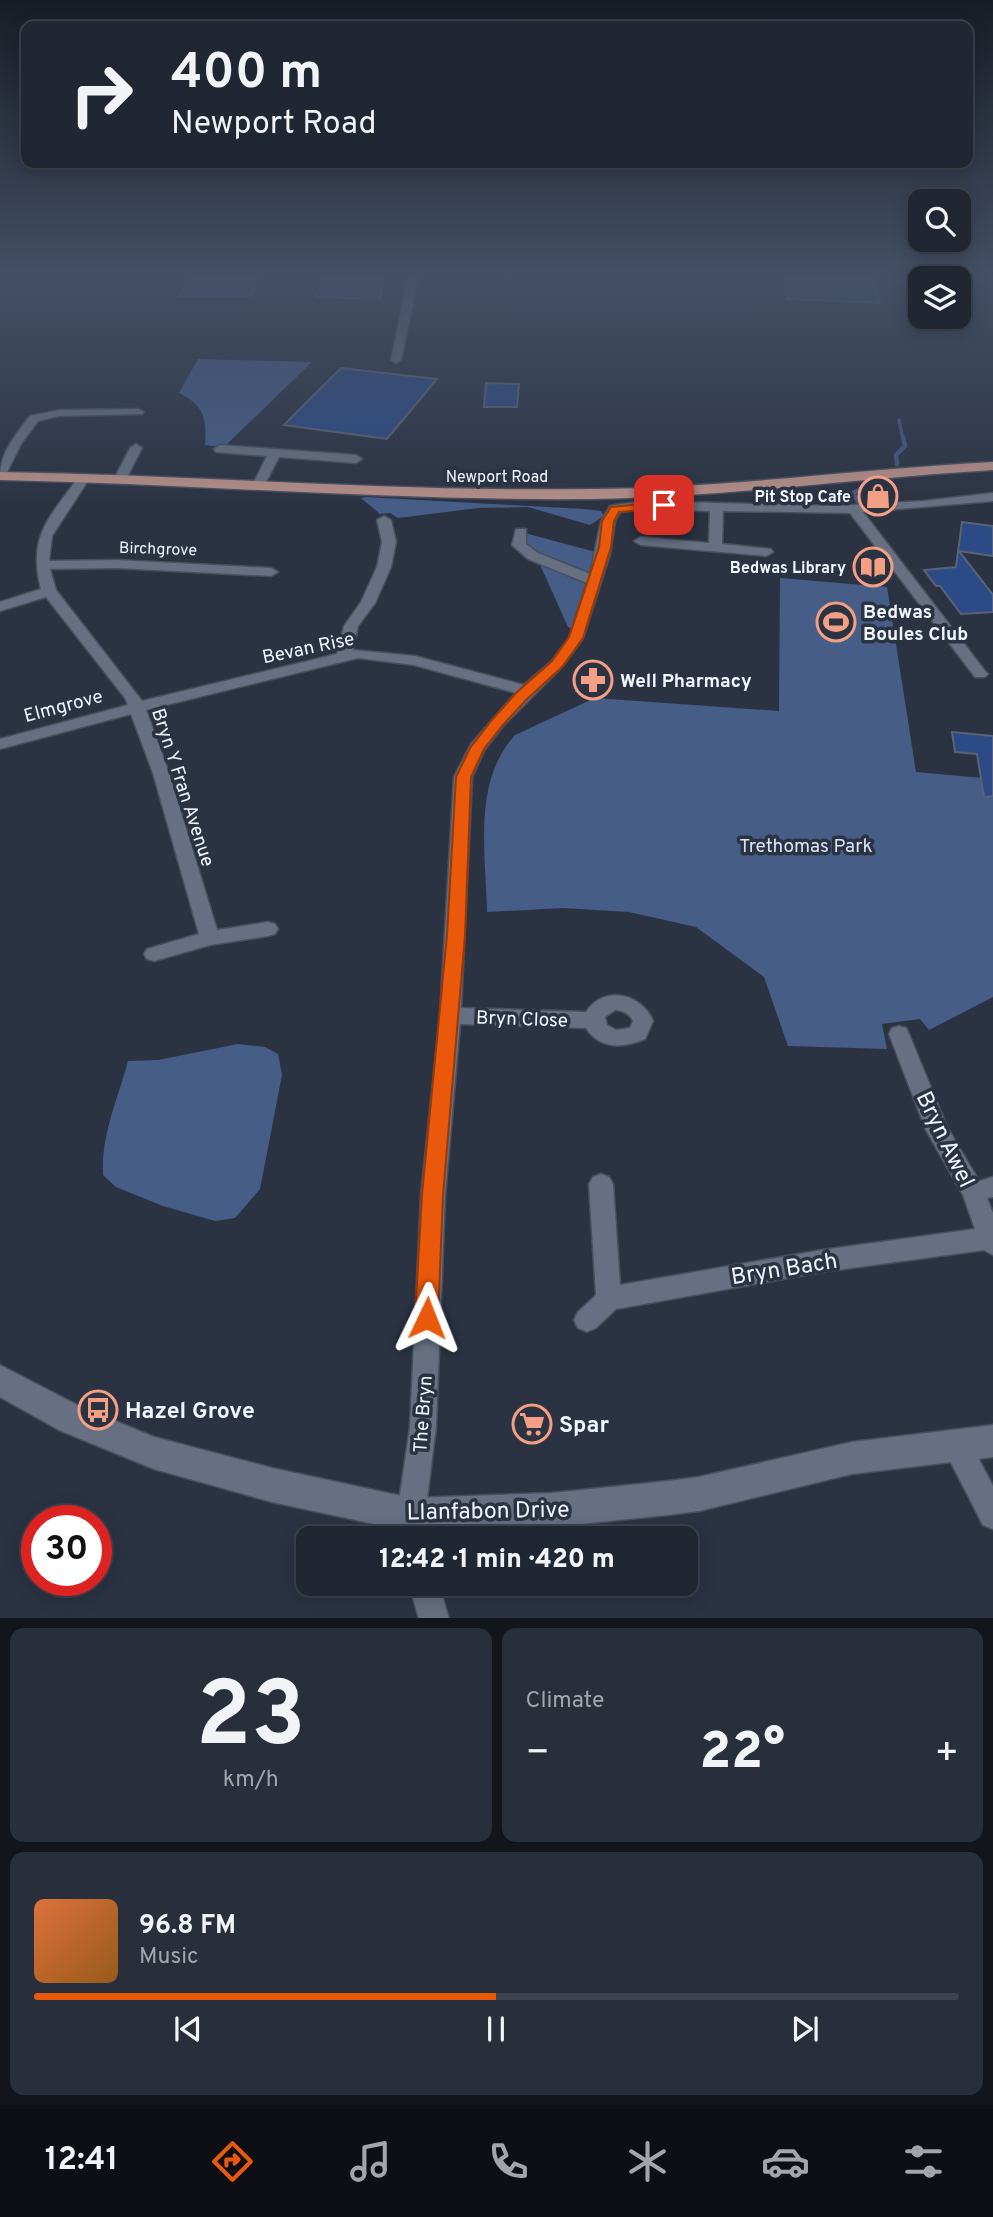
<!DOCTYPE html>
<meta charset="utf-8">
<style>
body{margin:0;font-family:Overpass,sans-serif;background:#282e3a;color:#f1f3f6;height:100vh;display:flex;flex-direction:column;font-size:26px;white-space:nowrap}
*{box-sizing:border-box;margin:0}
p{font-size:23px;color:#a2a5ac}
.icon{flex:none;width:38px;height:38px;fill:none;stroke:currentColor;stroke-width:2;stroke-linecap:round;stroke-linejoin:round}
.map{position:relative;height:1618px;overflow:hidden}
.panel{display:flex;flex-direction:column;gap:10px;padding:10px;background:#12151c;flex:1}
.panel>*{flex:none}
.guide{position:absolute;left:21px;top:21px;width:952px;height:147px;border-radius:14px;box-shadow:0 4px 18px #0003,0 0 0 2px #3d434d;background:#202632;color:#f1f3f6;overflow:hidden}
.tools{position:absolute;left:908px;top:189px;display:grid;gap:14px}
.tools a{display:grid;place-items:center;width:63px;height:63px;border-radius:14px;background:#202632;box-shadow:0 4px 18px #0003,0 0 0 2px #3d434d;font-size:35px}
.speed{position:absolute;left:21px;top:1505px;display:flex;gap:14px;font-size:35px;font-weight:700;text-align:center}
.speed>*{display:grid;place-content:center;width:91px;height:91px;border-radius:50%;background:#202632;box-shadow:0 4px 18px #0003,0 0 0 2px #3d434d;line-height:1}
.speed .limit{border:10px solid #d22;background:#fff;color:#111}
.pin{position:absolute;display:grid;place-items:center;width:60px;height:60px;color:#fff;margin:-30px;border-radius:14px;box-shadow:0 4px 10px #0006}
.me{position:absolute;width:77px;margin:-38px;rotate:2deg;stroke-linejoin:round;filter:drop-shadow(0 0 5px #0008)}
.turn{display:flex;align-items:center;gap:24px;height:147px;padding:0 35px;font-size:32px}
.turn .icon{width:91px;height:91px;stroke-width:2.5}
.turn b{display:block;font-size:49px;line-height:60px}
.big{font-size:52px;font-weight:800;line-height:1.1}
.panel .card{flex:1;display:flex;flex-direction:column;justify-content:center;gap:10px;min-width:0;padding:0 24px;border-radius:14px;background:#282e3a}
.panel .dial{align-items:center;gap:0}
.dial b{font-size:91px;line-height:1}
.song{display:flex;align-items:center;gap:21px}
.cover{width:84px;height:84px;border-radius:10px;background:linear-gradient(135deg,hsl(20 70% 55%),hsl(30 70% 35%))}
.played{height:7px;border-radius:4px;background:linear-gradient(90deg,#ea580c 50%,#3d434d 50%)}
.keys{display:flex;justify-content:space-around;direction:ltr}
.heat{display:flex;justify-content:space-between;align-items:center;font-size:38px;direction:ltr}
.panel .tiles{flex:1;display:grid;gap:10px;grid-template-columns:1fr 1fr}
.card:last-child{grid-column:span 2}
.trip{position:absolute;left:296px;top:1526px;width:402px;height:70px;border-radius:14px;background:#202632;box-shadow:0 4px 18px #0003,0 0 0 2px #3d434d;font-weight:800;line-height:70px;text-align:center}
.tab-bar{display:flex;height:112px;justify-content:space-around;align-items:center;background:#0d0f14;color:#a2a5ac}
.tab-bar .icon{width:49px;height:49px}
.tab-bar .current{color:#ea580c}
.tab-bar b{font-size:32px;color:#f1f3f6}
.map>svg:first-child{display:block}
.green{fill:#465d87}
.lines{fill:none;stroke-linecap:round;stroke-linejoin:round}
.stream-far1{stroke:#48537e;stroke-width:3.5}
.stream{stroke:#48537e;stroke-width:4.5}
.building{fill:#2b4a86;stroke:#596375;stroke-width:2}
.street-casing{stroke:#484f5d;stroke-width:3}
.secondary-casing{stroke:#484f5d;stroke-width:3}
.primary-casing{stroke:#484f5d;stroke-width:3}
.street{fill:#667082;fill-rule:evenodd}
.secondary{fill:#667082;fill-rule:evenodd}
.primary{fill:#b38d87;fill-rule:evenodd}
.route{fill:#ea580c;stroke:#983908;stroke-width:2}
.labels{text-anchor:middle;stroke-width:7;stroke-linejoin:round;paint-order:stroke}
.far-street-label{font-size:16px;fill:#f0f5fe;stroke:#2b3343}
.far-poi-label{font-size:16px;font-weight:bold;fill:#f0f5fe;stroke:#2b3343;text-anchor:end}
.poi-label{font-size:19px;font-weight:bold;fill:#f0f5fe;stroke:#2b3343;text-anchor:start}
.street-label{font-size:19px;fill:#f0f5fe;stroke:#2b3343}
.park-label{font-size:19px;fill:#dbe5f8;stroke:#2b3343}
.near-street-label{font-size:23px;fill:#f0f5fe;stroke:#2b3343}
.near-poi-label{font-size:23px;font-weight:bold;fill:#f0f5fe;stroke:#2b3343;text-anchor:start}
</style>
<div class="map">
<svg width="993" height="1619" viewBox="0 0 993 1619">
<rect width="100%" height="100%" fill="#2b3343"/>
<!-- green -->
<g class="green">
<path d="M198,359L312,362L224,447L205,445C207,417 204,406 179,393Z"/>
<path d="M366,497L584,509L601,511L604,516L590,525L528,507L478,508L398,518L390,513L380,514L361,498Z"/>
<path d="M521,532L603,554L579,632L568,627L537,558L524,550Z"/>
<path d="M780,578L887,587L916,772L993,779V997L929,1030L920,1019L882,1024L887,1049L788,1046L764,977L696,927L629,912L562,908L487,912C486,854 472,782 515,735L595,698L779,711Z"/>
<path d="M238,1044L265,1047L278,1054L282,1075L260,1189L235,1218L215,1221L163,1206L116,1187L103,1175C101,1134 118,1099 128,1061L158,1060Z"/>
</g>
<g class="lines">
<!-- stream-far1 -->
<path class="stream-far1" d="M899,420L903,439"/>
<!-- stream -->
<g class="stream">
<path d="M897,464L896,455L905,446L903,437"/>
<path d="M858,502L853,493L863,488"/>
</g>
</g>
<!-- building -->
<g class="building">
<path d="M189,278H259L251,296H180Z"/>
<path d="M323,278H385L380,299L316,297Z"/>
<path d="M784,278H873L880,303L787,299Z"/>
<path d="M341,368L437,379L387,439L284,425Z"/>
<path d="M486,383L519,384L517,407H484Z"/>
<path d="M962,522L993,526V556L959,551L993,595V612L961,614L940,586H936L924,570L956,567Z"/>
<path d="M580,674L609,677L605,694L576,691Z"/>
<path d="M952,732L993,736V796L984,797L977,754L955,752Z"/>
</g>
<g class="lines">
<defs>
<g id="street">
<path d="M408,278H418L401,360L396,363L391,360Z"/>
<path d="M138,409L144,412L142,414L59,416L38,421L21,444L6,474L0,478C0,452 15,436 30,416L59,410Z"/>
<path d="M136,444L142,448L126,479L120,483L116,482L114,479L130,448Z"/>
<path d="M220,445L356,455L362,459L356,463L279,457L265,484L259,488L253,484L267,456L216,452L214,449Z"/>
<path d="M83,475L89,479L52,536L49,561L116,560L271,568L278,572L271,576L116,568L50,569L56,590L142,701L337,654L344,626L361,602L377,567L382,542L377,520L384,516L391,520L396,542L391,567L375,603L358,626L353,650L415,656L524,685L552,661L569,638L587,583L528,559L512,545L516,529H526V544L538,553L590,574L601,521L610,506L615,505L645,501L834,506L923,501L993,493V501L863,512L985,671L988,674L985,677H975L850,513L723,511L722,544L771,549L773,552L766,556L641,545L634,541L641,537L709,543L710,511L645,509L620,512L615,521L610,554L583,638L562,667L503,726L485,749L472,777L461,1008L586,1012C604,984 642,994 653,1021L645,1039C624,1048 600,1050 586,1028L460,1024L445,1196L436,1427L425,1515L428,1538H400L397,1515L410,1427L421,1196L440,1016L454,777L471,744L516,693L414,665L358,658L146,710L169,773L217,930L268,922L275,924L278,929L275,934L268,936L210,945L154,961L147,959L144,954L147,949L199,934L153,773L131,714L0,749V739L128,705L125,698L46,597L0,611V602L41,589C27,535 50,518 79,476ZM615,1010C623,1011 629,1013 633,1021L630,1028L616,1030L607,1025L605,1017Z"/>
<path d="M899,1026L906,1028L909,1034L947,1127L979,1181L993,1177V1197L987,1198L993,1213V1255L984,1250L822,1272L616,1309L596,1328L587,1332L578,1328L574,1320L578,1312L596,1295L589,1184L593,1177L601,1174L609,1177L613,1184L620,1285L822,1250L975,1229L963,1195L926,1130L889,1034L892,1028Z"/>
<path d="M956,1431L966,1435L993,1486V1529L983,1525L942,1445L946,1435Z"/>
<path d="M409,1584H439L449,1619H419Z"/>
</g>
<path id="secondary" d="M0,1365L81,1407L154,1437L272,1468L411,1498L552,1493L668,1481L699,1477L852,1442L993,1425V1457L852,1474L699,1511L668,1515L552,1527L411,1532L272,1502L154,1469L59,1430L0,1397Z"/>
<path id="primary" d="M993,462V470C859,478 726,497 592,499C395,501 197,484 0,480V472C197,475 395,492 592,489C726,488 859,469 993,462Z"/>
</defs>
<!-- street casing -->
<use href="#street" class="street-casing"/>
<!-- secondary casing -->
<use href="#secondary" class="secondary-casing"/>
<!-- primary casing -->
<use href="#primary" class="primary-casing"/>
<!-- street -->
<use href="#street" class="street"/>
<!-- secondary -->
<use href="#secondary" class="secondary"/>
<!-- primary -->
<use href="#primary" class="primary"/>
</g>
<!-- sky -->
<linearGradient id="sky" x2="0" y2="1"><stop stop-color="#181c25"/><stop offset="0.55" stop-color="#445066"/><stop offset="1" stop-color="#445066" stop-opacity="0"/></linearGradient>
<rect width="993" height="505" fill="url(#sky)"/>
<!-- route -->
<path class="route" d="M664,502L670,505L668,508L619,512L614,521L611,547L583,638L562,667L526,700L502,726L484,749L471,777L465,935L443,1195L438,1318L435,1325L427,1328L419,1325L415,1318L422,1195L447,935L456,777L470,748L492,720L516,693L552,661L569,637L599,547L602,521L611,507Z"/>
<!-- icons -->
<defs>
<symbol id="shop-ring" viewBox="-11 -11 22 22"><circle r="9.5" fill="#2b3343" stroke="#f39f84" stroke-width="1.5"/><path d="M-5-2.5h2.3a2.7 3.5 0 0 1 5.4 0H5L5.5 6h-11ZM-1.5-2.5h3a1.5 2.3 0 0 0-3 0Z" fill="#f39f84"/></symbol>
<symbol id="library-ring" viewBox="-11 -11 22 22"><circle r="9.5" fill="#2b3343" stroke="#f39f84" stroke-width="1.5"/><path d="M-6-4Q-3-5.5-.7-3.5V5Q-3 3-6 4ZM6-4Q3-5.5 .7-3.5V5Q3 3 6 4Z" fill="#f39f84"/></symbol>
<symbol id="stadium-ring" viewBox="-11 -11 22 22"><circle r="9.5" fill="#2b3343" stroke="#f39f84" stroke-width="1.5"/><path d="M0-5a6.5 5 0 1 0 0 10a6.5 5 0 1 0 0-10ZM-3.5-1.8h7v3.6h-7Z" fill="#f39f84"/></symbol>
<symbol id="pharmacy-ring" viewBox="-11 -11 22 22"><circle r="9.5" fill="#2b3343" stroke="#f39f84" stroke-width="1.5"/><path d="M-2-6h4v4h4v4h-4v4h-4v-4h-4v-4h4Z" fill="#f39f84"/></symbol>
<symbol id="bus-ring" viewBox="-11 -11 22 22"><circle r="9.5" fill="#2b3343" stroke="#f39f84" stroke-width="1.5"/><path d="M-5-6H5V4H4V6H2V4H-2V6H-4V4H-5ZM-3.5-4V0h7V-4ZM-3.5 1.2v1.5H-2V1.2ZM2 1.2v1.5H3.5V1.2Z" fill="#f39f84"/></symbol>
<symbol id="supermarket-ring" viewBox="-11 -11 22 22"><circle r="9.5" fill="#2b3343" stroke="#f39f84" stroke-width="1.5"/><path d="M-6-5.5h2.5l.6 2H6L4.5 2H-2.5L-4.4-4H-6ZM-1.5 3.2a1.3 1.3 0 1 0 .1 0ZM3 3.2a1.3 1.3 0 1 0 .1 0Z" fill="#f39f84"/></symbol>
</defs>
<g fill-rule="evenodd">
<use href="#shop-ring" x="856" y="474" width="44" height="44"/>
<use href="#library-ring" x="851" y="545" width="44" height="44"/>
<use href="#stadium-ring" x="814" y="600" width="44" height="44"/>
<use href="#pharmacy-ring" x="571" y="658" width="44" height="44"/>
<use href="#bus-ring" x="76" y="1388" width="44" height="44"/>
<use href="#supermarket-ring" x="510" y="1402" width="44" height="44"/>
</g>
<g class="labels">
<!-- far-street labels -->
<g class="far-street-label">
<text x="497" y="482">Newport Road</text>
<text transform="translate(158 548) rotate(2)" y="6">Birchgrove</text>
</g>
<!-- far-poi labels -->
<g class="far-poi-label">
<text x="851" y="502">Pit Stop Cafe</text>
<text x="846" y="573">Bedwas Library</text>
</g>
<!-- poi labels -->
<g class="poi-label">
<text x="863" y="618">Bedwas<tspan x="863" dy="22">Boules Club</tspan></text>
<text x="620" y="687">Well Pharmacy</text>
</g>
<!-- street labels -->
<g class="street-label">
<text transform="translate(308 647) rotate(-12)" y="7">Bevan Rise</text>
<text transform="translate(63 705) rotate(-15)" y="7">Elmgrove</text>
<text transform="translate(184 787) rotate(72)" y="7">Bryn Y Fran Avenue</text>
<text transform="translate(522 1018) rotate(2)" y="7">Bryn Close</text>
<text transform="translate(422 1414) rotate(-86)" y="7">The Bryn</text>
</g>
<!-- park labels -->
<g class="park-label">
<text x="806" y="852">Trethomas Park</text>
</g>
<!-- near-street labels -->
<g class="near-street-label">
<text transform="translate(946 1139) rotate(64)" y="8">Bryn Awel</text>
<text transform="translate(784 1268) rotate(-9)" y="8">Bryn Bach</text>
<text transform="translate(488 1510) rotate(-1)" y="8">Llanfabon Drive</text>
</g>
<!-- near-poi labels -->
<g class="near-poi-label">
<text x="125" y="1418">Hazel Grove</text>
<text x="559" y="1432">Spar</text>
</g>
</g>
</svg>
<div class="tools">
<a><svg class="icon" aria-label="search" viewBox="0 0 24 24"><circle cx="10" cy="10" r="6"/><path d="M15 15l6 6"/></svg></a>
<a><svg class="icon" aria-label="layers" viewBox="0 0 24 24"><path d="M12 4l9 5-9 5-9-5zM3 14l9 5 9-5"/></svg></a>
</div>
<div class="speed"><div class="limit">30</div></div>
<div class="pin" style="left:664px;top:505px;background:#d93025"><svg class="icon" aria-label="arrive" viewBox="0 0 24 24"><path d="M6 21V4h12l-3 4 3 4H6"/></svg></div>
<svg class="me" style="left:427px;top:1318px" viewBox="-20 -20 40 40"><path d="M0-17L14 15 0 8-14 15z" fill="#ea580c" stroke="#fff" stroke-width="4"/></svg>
<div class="trip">12:42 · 1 min · 420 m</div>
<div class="guide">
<div class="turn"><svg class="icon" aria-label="right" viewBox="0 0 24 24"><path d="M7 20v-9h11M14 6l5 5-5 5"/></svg><div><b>400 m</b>Newport Road</div></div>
</div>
</div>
<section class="panel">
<div class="tiles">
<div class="card dial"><b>23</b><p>km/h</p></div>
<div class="card"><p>Climate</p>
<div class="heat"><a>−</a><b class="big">22°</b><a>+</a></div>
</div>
<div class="card">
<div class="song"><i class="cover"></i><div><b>96.8 FM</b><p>Music</p></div></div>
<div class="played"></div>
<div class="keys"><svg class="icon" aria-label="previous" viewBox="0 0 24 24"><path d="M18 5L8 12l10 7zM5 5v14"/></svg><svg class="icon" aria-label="pause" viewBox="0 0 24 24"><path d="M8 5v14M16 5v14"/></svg><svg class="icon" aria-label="next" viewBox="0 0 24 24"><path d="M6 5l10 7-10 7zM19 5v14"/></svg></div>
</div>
</div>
</section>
<nav class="tab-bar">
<b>12:41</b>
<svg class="icon current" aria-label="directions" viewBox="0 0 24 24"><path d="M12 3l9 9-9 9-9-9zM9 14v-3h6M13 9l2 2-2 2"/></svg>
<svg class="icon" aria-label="music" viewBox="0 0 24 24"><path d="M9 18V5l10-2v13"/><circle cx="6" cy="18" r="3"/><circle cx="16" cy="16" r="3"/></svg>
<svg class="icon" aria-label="phone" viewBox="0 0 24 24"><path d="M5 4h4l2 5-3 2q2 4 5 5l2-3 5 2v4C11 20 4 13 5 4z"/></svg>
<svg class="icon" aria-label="climate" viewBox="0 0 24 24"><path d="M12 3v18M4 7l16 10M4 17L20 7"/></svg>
<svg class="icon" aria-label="car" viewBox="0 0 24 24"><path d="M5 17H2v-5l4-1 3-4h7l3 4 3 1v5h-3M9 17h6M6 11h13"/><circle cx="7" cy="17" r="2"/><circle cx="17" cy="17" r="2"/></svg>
<svg class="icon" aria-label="filters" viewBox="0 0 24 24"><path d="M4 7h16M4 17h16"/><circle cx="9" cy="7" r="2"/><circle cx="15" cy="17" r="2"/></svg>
</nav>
